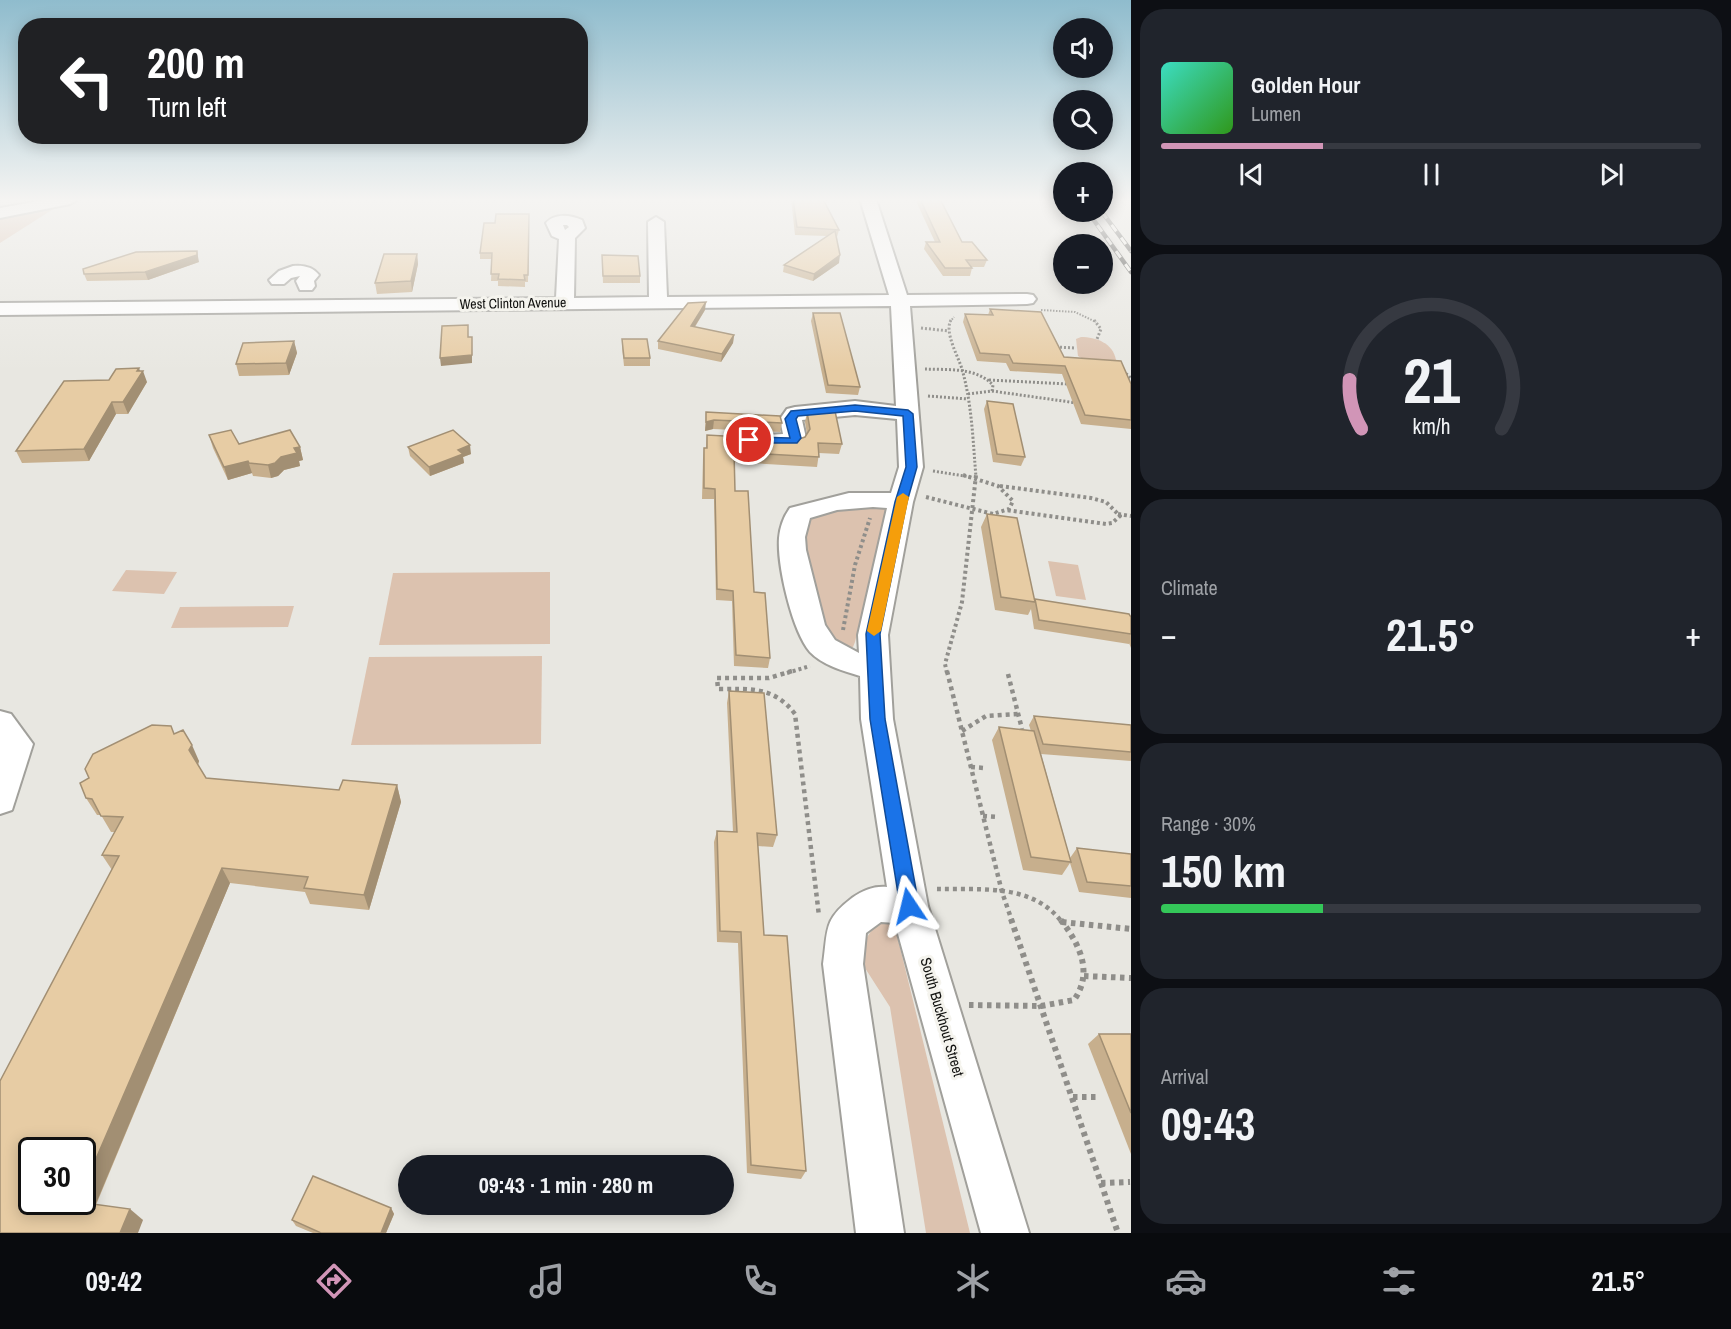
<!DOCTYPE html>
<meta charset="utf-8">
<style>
body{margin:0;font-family:"Archivo Narrow",sans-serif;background:#20242c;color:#f1f3f6;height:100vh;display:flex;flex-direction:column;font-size:22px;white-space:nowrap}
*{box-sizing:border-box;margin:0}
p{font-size:20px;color:#9ea1a6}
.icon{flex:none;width:33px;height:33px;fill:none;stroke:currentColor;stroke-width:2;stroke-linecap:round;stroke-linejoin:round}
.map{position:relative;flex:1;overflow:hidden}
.side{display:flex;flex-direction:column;gap:9px;padding:9px;background:#0d0f14;width:600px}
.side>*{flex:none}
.guide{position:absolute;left:18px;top:18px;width:570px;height:126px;border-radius:24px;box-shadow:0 3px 15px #0003;background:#202124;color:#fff;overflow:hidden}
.fabs{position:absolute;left:1053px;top:18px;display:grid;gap:12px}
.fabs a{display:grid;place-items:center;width:60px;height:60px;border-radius:50%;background:#171b24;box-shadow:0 3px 15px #0003;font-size:30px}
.speed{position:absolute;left:18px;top:1137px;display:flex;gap:12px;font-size:30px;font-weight:700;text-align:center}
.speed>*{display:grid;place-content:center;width:78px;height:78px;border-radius:50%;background:#171b24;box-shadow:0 3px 15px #0003;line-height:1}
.speed .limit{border:3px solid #111;border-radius:9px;background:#fff;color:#111}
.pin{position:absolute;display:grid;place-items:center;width:51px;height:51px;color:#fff;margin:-26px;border:3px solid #fff;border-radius:50%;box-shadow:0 2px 6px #0007}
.me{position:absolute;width:66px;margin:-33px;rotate:350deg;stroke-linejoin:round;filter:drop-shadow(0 0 4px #0008)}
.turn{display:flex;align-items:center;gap:21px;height:126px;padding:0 30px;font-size:27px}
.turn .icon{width:78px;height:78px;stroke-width:2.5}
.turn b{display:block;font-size:42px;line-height:51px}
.big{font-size:45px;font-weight:800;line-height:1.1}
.side .tile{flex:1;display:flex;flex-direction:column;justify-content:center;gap:9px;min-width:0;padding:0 21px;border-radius:24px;background:#20242c}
.side .dial{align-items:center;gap:0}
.dial svg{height:156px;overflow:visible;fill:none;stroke:#363941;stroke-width:7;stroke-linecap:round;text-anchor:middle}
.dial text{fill:#f1f3f6;stroke:none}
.song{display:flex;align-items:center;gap:18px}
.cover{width:72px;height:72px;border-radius:9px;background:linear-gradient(135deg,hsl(170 70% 55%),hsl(110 70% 35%))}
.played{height:6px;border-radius:3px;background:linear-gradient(90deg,#d195b7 30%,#363941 30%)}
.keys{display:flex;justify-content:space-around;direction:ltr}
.heat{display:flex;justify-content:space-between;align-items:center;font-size:33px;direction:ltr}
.charge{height:9px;border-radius:4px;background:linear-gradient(90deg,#34c759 30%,#363941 0)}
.trip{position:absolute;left:398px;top:1155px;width:336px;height:60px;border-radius:30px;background:#171b24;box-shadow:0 3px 15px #0003;font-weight:800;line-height:60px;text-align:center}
.tabs{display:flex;height:96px;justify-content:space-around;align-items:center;background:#090b0e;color:#9ea1a6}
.tabs .icon{width:42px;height:42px}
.tabs .selected{color:#d195b7}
.tabs b{font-size:27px;color:#f1f3f6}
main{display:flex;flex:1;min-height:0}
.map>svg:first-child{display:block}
.green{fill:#dcc2af}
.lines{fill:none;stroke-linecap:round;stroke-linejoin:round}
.minor-casing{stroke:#a1a09b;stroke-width:4}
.path-far4{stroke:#8f8e8a;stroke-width:2;stroke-dasharray:1.5 1.5;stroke-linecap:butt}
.path-far3{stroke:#8f8e8a;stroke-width:3;stroke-dasharray:2 2;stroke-linecap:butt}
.path-far2{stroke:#8f8e8a;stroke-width:4;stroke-dasharray:3 3;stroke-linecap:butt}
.path-far1{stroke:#8f8e8a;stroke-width:4.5;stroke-dasharray:4 4;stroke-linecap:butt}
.path{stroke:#8f8e8a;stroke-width:6;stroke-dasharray:4.5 4.5;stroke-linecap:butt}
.minor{fill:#fff;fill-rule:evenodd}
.rail-casing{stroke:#4c4c49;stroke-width:4.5}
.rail{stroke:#f5f4ee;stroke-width:3;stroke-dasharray:8;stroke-linecap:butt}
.wall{fill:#c7af8d}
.shaded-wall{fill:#a28f73}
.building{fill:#e7cca4;stroke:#a28f73;stroke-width:1.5}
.route{fill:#1a73e8;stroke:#114b97;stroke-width:1.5}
.slow{fill:#f59e0b}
.labels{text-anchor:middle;stroke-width:6;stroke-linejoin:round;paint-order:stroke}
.far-street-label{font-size:14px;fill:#121210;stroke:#f5f4ee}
.street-label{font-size:15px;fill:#121210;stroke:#f5f4ee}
</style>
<main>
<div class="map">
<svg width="1131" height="1233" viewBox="0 0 1131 1233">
<rect width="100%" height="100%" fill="#e8e7e1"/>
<!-- green -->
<g class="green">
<path d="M31,199H69L0,243V217Z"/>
<path d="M1081,337C1096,337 1113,343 1116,360C1105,365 1088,362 1078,356L1076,339Z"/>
<path d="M873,504L887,507L855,642L853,647L846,648L823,633C818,608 793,535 811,516Z"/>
<path d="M1048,561L1078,565L1086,600L1056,596Z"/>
<path d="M126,570L177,572L164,594L112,591Z"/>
<path d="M550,572V644L379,645L393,573Z"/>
<path d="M294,606L288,627L171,628L180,607Z"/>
<path d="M542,656L541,744L351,745L369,657Z"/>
<path d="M879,919H888L894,923L970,1233H926L890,1007L856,954Z"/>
</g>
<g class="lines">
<defs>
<g id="minor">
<path d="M50,199H78L70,204L0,218V208Z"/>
<path d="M860,199H876L907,295L1027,294L1033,295L1036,299L1033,303L1027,304L910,306L923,467L913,502L888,635L893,719L928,906L1029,1233H981L895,923L881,922L866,933L863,964L904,1233H856L823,964C828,930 823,920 852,898C864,890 873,886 887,887L861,719L860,676C844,671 822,665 810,652C792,631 777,565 779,538C780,527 784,516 790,508L849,493H891L899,467L897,419L855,415L802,420L806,438L801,446C785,450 764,450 748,446L745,441L748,436L783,434L780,419L787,409L795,407L855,401L896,406L891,306L0,315V303L556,298L559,239L552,236L546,223C555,213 570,215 582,220L585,228L575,238L574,298L649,297L648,222L656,217L664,222L667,297L889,295ZM563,225H567L569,227L565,230ZM873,507L887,508L858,635L859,653L835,640L825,625L806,550L805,537L810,518L837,510Z"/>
<path d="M293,266C303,265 313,267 319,275L314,281L315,286L312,290H300L296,281L300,276L291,278L284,284H272L269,280L279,271Z"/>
<path d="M0,711L11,714L33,744L12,810L0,814Z"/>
</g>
</defs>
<!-- minor casing -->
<use href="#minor" class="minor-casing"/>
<!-- path-far4 -->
<g class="path-far4">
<path d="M1041,310L1075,312L1096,322"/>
<path d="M950,322L954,317"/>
</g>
<!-- path-far3 -->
<g class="path-far3">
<path d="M951,320C944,332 958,356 962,369C972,404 973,442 976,477"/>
<path d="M1094,320L1101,329L1097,339"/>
<path d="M921,328L949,331"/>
<path d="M1056,347L1076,348"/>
<path d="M925,369C948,370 976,367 993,385L992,391L967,394"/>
<path d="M1123,371L1131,378"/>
<path d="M989,380L1068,384"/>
<path d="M992,391L1077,403"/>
<path d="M928,396L968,399"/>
<path d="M933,471L971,477"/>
</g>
<!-- path-far2 -->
<g class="path-far2">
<path d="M1000,486L1091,498L1106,502L1120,516L1112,523L1106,524L1006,510"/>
<path d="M926,497L993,514L1009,509L1013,501L998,486L963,475"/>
<path d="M1118,514L1131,516"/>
<path d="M843,630L855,565L870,518"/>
<path d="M787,673L810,666"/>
<path d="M947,673L945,664L962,602L976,475"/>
</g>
<!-- path-far1 -->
<g class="path-far1">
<path d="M792,671L769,678H717L718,689C750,689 774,686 795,714L819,916"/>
<path d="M947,671L1002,892L1012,921"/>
<path d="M1008,674L1022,729"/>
<path d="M962,731L986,716L1018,714"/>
<path d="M971,767L984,768"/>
<path d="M983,816L998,817"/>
<path d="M937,889C981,890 1031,883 1061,921"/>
</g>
<!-- path -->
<g class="path">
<path d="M1011,919L1118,1233"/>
<path d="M1062,922L1131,929"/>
<path d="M1084,976L1131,978"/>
<path d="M969,1005L1041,1006L1074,1000C1094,972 1079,943 1060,919"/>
<path d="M1073,1097H1096"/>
<path d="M1101,1183L1130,1182"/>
</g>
<!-- minor -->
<use href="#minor" class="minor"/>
<defs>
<g id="rail">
<path d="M1088,212L1131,272"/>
<path d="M1102,212L1131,251"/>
</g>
</defs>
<!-- rail casing -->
<use href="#rail" class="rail-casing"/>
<!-- rail -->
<use href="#rail" class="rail"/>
</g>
<!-- wall -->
<g class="wall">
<path d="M791,199H823L839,230L837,237L839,263L813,281L783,272L784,265L827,236L795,235Z"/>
<path d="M915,199H940L962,242L987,260L984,267H972V268L970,276H943L924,249L926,242H935Z"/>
<path d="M529,214L528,282H525V287L498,286V281H491L492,259H480V253L495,223Z"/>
<path d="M417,254L418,264L412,292L377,294L375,283Z"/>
<path d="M602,255L640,276V283H603Z"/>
<path d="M199,262L148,280L87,281L84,274Z"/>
<path d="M990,309L1064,357L1131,384V429L1081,424L1062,374L1010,371L1006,363L977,361L963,322L965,314L988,315Z"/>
<path d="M705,310L695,327L734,335L733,343L721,362L658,349V341Z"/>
<path d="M813,313L860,387L858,395L826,393L811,321Z"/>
<path d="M622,339L650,358V366H624L622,347Z"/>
<path d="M294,341L297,353L289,375L239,376L236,364Z"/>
<path d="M109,380L147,382L128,414H116L89,461L22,463L16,451Z"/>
<path d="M987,401L1025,457L1021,466L993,462L984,409Z"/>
<path d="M706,412L782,423L780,432L713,429L705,431Z"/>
<path d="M807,412L842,444L839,454L819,453L817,467L734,462L735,491L754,592L770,658L768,668L734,666L732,601L716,600L714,499H702L703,458L704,448H706L707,435L796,440L805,437L807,434L805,422Z"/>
<path d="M209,435L239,444L300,447L303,460L299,461L300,466L284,470L278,476L271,478L253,476L252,473L228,480L213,448Z"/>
<path d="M408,447L471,454L463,457L464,463L430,476L410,456Z"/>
<path d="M987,514L1034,601L1035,599L1131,617V648L1129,643V644L1034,629L1031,609L1028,615L995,610L981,527Z"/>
<path d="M729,691L777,835L773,847L758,846L764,935L806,1171L801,1179L747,1173L738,943L717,942L714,842L717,831L733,832L727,703Z"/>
<path d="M1034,716L1131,725V761L1041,754L1070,858L1077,848L1131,854V898L1079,892L1070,863L1062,875L1023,870L992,740L999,727L1031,731L1029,725Z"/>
<path d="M174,734L199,761L198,765L206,778L339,790L397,785L401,802L369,910L310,904L305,892L230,883L96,1205L143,1220L0,1233L112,870L102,855L115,832H111L101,815H97L86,798L89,778Z"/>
<path d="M1099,1034H1131V1154L1088,1044Z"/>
<path d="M391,1208L394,1214L386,1233H313L296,1226L292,1220Z"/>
</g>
<!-- shaded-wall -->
<g class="shaded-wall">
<path d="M197,251L199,262L148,280L145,272Z"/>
<path d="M417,254L418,264L412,292L411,281Z"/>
<path d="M840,255L839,263L813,281L814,274Z"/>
<path d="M706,302L705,310L690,334L691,326Z"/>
<path d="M734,335L733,343L721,362L722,354Z"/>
<path d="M472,337V363L441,366L440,358Z"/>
<path d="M294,341L297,353L289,375L286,363Z"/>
<path d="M139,368L141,374L143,371L147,382L128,414L123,402Z"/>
<path d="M112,402L116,414L89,461L84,449Z"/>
<path d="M714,420L713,429L705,431L706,422Z"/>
<path d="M470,445L471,454L463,457L464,463L430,476L429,467L458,450Z"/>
<path d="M300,447L303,460L299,461L300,466L284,470L278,476L271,478L268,465L294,448Z"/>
<path d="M248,461L252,473L228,480L224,467Z"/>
<path d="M192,745L199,761L197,767L189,750Z"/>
<path d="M397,785L401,802L369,910L364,895Z"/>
<path d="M222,868L230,883L92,1213L78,1202H82V1191Z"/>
<path d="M391,1208L394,1214L386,1233H381Z"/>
<path d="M130,1209L143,1220L138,1233H120Z"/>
</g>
<!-- building -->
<g class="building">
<path d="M793,199H823L839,230L797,227Z"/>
<path d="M920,199H940L962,242H972L987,260H966L972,268H945L926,242H940Z"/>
<path d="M496,214H529L528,275H524L525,280L498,279L499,274H491L492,253H480L484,223H495Z"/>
<path d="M835,231L840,255L814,274L784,265Z"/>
<path d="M197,251V255L145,272L84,274L83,269L136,252Z"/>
<path d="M384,254H417L411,281L375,283Z"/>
<path d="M602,255L638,256L640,276H603Z"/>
<path d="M706,302L691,326L734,335L722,354L658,341L688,303Z"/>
<path d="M990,309L1041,312L1064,357L1121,361L1131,384V420L1085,415L1065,366L1013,363L1009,355L980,353L965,314L993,315Z"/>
<path d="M813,313H840L860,387L828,385Z"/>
<path d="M468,325V337H472V355L440,358L442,326Z"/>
<path d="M622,339H647L650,358H624Z"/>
<path d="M294,341L286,363L236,364L243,343Z"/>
<path d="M139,368L137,371H143L123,402H112L84,449L16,451L64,381L109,380L116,369Z"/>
<path d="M987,401L1013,404L1025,457L997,454Z"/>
<path d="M835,411L842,444L818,443L819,457L734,452L735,491H748L754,592L765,593L770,658L736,655L733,591L717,589L715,489L704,488V448H707V435L796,440L805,437L810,429L807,412Z"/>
<path d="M706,412L780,416L782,423L714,420L706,422Z"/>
<path d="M231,430L239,444L290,430L300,447L294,448L297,453L281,457L275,463L268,465L249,463L248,461L224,467L209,435Z"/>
<path d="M453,430L470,445L458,450L463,454L429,467L408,447Z"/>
<path d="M987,514L1017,518L1035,602L1001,597Z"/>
<path d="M1035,599L1129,614L1131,617V634L1039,620Z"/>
<path d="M729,691L764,693L777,835L757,833L764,935L787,936L806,1171L751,1165L741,932L720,931L717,831L737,832Z"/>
<path d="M1034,716L1131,725V752L1043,744Z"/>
<path d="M152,725L171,726L174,734L183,730L192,745L189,750L206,778L339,790L343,780L397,785L364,895L304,888L308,877L222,868L82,1191V1150H32V1202H78L130,1209L120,1233H0V1081L119,856L102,855L123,817L101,816L92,799L86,798L80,783L89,778L85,769L93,754Z"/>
<path d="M999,727L1034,731L1071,862L1031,857Z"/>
<path d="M1077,848L1131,854V886L1087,882Z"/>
<path d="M1099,1034H1131V1113Z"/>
<path d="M313,1176L391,1208L381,1233H321L292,1220Z"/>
</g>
<!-- sky -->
<linearGradient id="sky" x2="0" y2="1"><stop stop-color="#8fbccd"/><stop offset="0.54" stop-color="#f5f4f2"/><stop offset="1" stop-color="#f5f4f2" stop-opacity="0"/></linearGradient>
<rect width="1131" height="371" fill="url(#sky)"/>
<!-- route -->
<path class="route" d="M855,405L908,410L913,414L917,467L907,502L880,634L885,719L919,906L916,912L909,914L903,912L900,906L870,719L866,634L895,502L906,467L903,416L855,411L798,416L796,419L801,438L797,443H749L744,440L749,437L790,438L785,419L791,411Z"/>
<!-- slow -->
<path class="slow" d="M903,493L909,497L881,631L874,636L867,631L897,497Z"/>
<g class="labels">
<!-- far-street labels -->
<g class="far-street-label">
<text transform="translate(513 303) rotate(-1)" y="5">West Clinton Avenue</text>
</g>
<!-- street labels -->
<g class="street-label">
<text transform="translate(942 1017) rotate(74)" y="5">South Buckhout Street</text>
</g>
</g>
</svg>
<div class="fabs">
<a><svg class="icon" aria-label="sound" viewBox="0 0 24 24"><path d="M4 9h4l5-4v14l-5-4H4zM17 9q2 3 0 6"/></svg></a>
<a><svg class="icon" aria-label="search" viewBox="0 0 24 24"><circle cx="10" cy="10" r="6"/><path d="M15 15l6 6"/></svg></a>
<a>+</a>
<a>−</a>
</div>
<div class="speed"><div class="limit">30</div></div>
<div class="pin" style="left:749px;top:440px;background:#d93025"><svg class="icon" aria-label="arrive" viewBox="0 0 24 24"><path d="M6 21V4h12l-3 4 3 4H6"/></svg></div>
<svg class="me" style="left:909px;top:906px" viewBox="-20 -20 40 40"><path d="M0-17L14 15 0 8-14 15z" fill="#1a73e8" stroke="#fff" stroke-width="4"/></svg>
<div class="trip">09:43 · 1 min · 280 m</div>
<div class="guide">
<div class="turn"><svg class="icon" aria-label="left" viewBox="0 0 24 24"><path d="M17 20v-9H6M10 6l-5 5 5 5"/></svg><div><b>200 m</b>Turn left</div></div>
</div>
</div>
<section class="side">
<div class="tile">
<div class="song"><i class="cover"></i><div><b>Golden Hour</b><p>Lumen</p></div></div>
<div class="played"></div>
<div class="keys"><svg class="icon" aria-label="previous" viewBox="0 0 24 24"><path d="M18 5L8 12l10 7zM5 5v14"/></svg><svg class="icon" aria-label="pause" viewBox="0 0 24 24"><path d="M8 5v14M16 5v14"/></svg><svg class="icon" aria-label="next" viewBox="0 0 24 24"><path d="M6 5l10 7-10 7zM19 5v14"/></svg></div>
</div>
<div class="tile dial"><svg viewBox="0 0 100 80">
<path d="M14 69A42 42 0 1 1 86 69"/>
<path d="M14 69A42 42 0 0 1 8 44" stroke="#d195b7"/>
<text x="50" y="56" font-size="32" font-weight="700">21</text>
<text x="50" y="72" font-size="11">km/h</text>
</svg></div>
<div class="tile"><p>Climate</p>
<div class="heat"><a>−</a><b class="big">21.5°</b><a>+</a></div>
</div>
<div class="tile"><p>Range · 30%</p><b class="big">150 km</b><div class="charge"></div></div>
<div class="tile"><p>Arrival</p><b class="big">09:43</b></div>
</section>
</main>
<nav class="tabs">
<b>09:42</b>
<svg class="icon selected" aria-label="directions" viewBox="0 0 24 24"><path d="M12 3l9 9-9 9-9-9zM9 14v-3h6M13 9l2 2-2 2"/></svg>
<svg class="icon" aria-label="music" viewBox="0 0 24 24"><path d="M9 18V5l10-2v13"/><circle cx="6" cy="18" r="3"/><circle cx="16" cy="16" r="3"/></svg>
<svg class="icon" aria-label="phone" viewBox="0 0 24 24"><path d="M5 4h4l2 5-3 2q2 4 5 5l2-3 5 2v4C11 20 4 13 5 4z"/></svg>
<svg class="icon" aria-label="climate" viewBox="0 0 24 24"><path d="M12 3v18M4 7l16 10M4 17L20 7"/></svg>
<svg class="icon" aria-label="car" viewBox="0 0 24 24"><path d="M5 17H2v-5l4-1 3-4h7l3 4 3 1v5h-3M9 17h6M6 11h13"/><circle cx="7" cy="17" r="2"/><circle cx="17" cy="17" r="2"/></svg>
<svg class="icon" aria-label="filters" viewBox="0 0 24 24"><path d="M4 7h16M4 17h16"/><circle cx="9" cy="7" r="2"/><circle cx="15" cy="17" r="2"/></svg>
<b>21.5°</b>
</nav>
